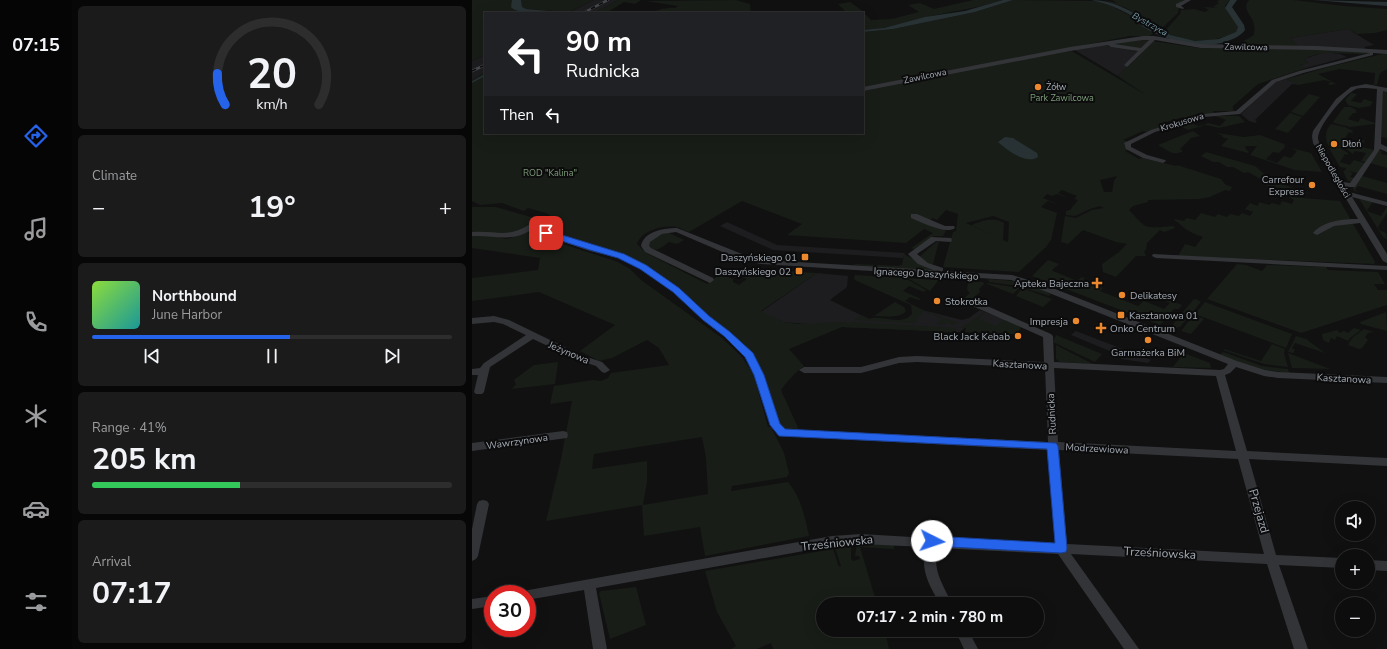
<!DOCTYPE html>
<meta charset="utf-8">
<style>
body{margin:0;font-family:"Nunito Sans",sans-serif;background:#1b1b1c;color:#f1f3f6;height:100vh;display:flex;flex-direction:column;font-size:15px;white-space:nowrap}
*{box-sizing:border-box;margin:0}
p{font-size:13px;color:#9a9c9e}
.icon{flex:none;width:22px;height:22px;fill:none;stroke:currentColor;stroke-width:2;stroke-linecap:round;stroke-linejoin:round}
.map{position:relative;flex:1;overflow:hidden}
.sheet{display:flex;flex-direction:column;gap:6px;padding:6px;background:#070708;width:400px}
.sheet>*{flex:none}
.guide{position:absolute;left:12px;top:12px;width:380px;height:122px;border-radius:0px;box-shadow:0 4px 16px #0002,0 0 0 1px #2d2d2e;background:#202124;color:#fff;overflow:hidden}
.buttons{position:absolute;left:863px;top:501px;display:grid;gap:8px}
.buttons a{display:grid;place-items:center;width:40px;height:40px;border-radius:50%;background:#0d0d0e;box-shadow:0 4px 16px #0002,0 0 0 1px #2d2d2e;font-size:20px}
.speed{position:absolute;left:12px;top:585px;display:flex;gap:8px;font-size:20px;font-weight:700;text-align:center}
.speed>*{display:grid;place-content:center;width:52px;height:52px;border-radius:50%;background:#0d0d0e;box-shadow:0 4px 16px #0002,0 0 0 1px #2d2d2e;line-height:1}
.speed .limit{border:6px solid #d22;background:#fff;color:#111}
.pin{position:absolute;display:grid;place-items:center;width:34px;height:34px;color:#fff;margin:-17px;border-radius:8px;box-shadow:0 2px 6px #0006}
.me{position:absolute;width:44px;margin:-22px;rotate:94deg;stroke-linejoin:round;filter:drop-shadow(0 0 3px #0008)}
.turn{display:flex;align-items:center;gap:14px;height:84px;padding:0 16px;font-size:18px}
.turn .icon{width:52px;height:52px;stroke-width:2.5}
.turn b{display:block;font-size:28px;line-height:34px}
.then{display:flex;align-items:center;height:38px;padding:0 16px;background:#0003;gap:8px;font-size:15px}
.big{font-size:30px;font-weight:700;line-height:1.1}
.sheet .card{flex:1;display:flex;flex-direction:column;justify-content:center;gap:6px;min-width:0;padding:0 14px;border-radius:6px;background:#1b1b1c}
.sheet .dial{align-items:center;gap:0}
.dial svg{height:104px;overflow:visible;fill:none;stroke:#2d2d2e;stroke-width:7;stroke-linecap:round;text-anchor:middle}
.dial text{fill:#f1f3f6;stroke:none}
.song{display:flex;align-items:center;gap:12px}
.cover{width:48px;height:48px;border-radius:6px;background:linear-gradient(135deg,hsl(90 70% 55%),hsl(180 70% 35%))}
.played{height:4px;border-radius:2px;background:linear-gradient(90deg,#2563eb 55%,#2d2d2e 55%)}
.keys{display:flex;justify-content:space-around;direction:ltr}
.heat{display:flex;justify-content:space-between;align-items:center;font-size:22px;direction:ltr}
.charge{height:6px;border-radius:3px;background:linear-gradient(90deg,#34c759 41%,#2d2d2e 0)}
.trip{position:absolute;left:344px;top:597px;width:228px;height:40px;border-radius:20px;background:#0d0d0e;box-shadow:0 4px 16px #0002,0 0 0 1px #2d2d2e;font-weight:700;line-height:40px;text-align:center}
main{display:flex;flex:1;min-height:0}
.tabs{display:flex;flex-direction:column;width:72px;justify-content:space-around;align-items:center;background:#050506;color:#9a9c9e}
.tabs .icon{width:28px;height:28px}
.tabs .active{color:#2563eb}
.tabs b{font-size:18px;color:#f1f3f6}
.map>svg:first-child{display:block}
.built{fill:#1d1d1f}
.green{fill:#181d17;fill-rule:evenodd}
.water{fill:#283235}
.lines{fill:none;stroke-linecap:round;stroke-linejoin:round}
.stream{stroke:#283235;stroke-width:1.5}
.minor{fill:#323437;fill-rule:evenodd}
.rail-casing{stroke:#45484c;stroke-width:2.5}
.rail{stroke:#0c0c0d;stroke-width:1.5;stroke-dasharray:4.5;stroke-linecap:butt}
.route{fill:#2563eb;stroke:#184099}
.poi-dot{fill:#ec892f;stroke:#0c0c0d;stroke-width:1.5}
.labels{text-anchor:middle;stroke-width:4;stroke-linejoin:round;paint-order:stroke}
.far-water-label{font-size:9px;font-style:italic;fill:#7a9fad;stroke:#0c0c0d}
.far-street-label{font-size:9px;fill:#a3aab3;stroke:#0c0c0d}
.far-poi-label{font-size:9px;fill:#a3aab3;stroke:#0c0c0d;text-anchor:start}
.far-park-label{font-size:9px;fill:#7e9d7a;stroke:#0c0c0d}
.poi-label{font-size:10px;fill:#a3aab3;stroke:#0c0c0d;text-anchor:end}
.street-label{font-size:10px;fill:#a3aab3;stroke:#0c0c0d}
.near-street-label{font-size:12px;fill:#a3aab3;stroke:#0c0c0d}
</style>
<main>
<nav class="tabs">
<b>07:15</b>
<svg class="icon active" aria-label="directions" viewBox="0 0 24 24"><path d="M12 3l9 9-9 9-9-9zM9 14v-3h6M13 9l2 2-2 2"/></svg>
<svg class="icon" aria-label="music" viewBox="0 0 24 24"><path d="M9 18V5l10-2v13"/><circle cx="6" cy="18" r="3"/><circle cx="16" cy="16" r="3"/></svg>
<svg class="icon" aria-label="phone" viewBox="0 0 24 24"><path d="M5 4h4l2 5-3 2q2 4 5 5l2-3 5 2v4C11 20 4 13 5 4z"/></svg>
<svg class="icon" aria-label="climate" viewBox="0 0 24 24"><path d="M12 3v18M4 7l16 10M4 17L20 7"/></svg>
<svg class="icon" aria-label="car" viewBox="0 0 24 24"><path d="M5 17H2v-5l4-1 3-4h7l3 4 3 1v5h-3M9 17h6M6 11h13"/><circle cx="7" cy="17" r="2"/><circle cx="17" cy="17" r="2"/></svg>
<svg class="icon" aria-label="filters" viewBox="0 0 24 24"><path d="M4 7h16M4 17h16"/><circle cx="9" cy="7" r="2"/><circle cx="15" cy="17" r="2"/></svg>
</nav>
<section class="sheet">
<div class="card dial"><svg viewBox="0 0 100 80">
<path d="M14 69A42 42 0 1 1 86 69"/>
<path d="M14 69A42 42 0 0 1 8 45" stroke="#2563eb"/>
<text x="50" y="56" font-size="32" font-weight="700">20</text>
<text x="50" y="72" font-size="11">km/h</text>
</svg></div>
<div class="card"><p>Climate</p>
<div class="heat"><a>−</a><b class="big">19°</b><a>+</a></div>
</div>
<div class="card">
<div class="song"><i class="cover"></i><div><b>Northbound</b><p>June Harbor</p></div></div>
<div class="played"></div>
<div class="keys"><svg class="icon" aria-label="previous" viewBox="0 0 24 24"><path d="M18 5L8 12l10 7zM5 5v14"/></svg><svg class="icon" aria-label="pause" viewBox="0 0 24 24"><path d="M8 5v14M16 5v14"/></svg><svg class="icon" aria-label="next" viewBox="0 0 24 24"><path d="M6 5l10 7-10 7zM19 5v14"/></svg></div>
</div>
<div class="card"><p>Range · 41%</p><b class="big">205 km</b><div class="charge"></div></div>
<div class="card"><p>Arrival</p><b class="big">07:17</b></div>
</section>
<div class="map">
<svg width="915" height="649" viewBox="0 0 915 649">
<rect width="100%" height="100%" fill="#111112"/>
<!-- built -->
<g class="built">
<path d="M122,0H146L123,13H96Z"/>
<path d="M876,29L902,45L892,47L896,50L827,47L818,38Z"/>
<path d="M631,45L661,51L670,53L646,76L601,49Z"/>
<path d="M852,52L868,54L875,57L834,68L828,66L836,62L832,60L833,59Z"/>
<path d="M13,55V72L0,80V61Z"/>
<path d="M815,79L826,85L820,84L783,120L785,121L783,123L777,121L769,114L802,82Z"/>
<path d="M255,222L305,245L433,253L431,258L301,250L248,226Z"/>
<path d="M345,273L376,276L375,287L358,300L399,320L437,322L451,310L490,320L497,318L508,310L534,320L527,327L497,324L488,332H484L369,327L311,322L289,312Z"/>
<path d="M604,331L679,360L676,363L649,359L648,356L645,354L599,335Z"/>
</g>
<!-- green -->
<g class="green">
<path d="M0,0H40V5L45,11L61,13H13V55L0,61Z"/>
<path d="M49,0H122L97,12L54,9L50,7Z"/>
<path d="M146,0H169L163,4L152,2L136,12L142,13H123Z"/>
<path d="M264,0L278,4L279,13H179C184,10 196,7 203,8L206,6L174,1Z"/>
<path d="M501,0H531C504,9 479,11 452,18C432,22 412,30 391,30V13H375L366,4L378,2L389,10L399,20L420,19L447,12L436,5L448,3L462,9Z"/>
<path d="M541,0L625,1L637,5L659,16L671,26L683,32L678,36H658L391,88V32L421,29L503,12Z"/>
<path d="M631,0L645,3L640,0H715L704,5L707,8L706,13L690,28L677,24L675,21L654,8Z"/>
<path d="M747,0H758L753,5C754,14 763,19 766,27L764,32C746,42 709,46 693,31L708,14L709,10L722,9L733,12L737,10L732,7L746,8L741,7L747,3L745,2Z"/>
<path d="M777,0H821L872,6L915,9V30L903,33L885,34L876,29L818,38L827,47L765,45L782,35C782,32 783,28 782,25C781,15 769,10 777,0Z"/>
<path d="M673,40L727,48L870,50L901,53C879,57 850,47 832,60L837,63L828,65L834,68L786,84L760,107L762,108L760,110L764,111H741L742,113H729L714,119L711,117L688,124L692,126L674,132L671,131L651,140L655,141L652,145L656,150L653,151L667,159L670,158L704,166L705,165L749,179L754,185L760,187L758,191L753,190L738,197L727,199L676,200V202L661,206L657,210C676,231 673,228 701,226L703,228L692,232L688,230L675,243L674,250L672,251L674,256H664L644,277L631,272L630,264L647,252L655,244L644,242L611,230L596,244L589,242L593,216L604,218L620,210L632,208L628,206L618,209L603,216L594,215V211L598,210L606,200L602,199L605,196L590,190L586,193L596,198L585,194L580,196L575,194L571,198L588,205L576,201L569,207L585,213L579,240L574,247L547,272L471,267L481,232L484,231L486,214L474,210L465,220L461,218L458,220L469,225L474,231L471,236H462L443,249L439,248L461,233L452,229L434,243L315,235L330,224L270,201L217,232C213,231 209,228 205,227C192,225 170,230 165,244L174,253L235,284L248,274L261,279V282L267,285L275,279L270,277L280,269L345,273L289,311L311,322L326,324L372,322L377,324L379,322L484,328V332L370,327L317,349L332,366C324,372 315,381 309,390L327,430L316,431L307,426C300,400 294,374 279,352L175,267L68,227L79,217L77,214L56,208L52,211L30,203L8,205L0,201V80L13,72V133H391V90L598,50L674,95L646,76L670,53L631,45L653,41ZM645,176L642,181L640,192H632L628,180ZM521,216L537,222L536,242L531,240L532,223C521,216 511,221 499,225L525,237L494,223Z"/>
<path d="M915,53V69L908,73L905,85L896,84H902L903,73L868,69L846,74L864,84L858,85L856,84L859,82L853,80L826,85L815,79L860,66Z"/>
<path d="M911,91H915V138L909,137Z"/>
<path d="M879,93L885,94L879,101L889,103L892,99L901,102L898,106L887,108L876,105L873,100Z"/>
<path d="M837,94L848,97L831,116L819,112Z"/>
<path d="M872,107H879L884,110V113H881L876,119L886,122L889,118L903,123V124L878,127L862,123L861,122Z"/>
<path d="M818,113L830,117L816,133L803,129Z"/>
<path d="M743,116H767L773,122L747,128L734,125L716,130L706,125L717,122L726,126L732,125L736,123L748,126L754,120Z"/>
<path d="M859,124L873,127L881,131L880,133L877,132L872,140L882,142L886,138L893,141C886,150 869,147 858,147L856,145C853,137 853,131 859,124Z"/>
<path d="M721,131L728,136L719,138L708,149L711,151C701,157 696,150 686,145Z"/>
<path d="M745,133L772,137L788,135L812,144L813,147L807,153L801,152L794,159L805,163L812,156L819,158L825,151L819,148L839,153L850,172L823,170L778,155L785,146H774L773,148L777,152L776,153L749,146L756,139L750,137L751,136Z"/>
<path d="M890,147L902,150L894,162L889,161L894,153L883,151L881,154L874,149Z"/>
<path d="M857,148H868L876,153V155L873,154L868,162L878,165L882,160L893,163L886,173L876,171L881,173L878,177L883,178L880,182L876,181L871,171L874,170V168L868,167Z"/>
<path d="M907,150L910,151L909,154L915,155V168L898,163Z"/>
<path d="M734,152L783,166L801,181L839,194L792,185L788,182L790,180L776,172L772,173L761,167H755L747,162H741L729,156Z"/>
<path d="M890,176L915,183V194L886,186L883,190L888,192L882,191L881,187Z"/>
<path d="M817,197L868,201L903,262L902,264L706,256L713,244L723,247L731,237C726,235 722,234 717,231C711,228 708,223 702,220L703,219L711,221L715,218L723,220L729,213L743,217L746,214L755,217L758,214L767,216L770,213L778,216L781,212L773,209L778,203L786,206L787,202L797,205L800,203L808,205L810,201L820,204L822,200Z"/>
<path d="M886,197L901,202L895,210L897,212L909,216L915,207V213L906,227L907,230L914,233L915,239L911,237Z"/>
<path d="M0,207H24L62,218L64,222L49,233H0Z"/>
<path d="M54,232L146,262L158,269L169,280L250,338L269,356L282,375L296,427H299L312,453L317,473L315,477L310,478L260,486L259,491L316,482C329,497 333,517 337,536L233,556L228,527L172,536L170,505L74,521L89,459L100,401L78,404L82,386L121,380L129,381L136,378L139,373L197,365L187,348L175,340L140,358L127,361L108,351L143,325L67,292L0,301V278L66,270L68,258L0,248V236L12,234L35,239ZM230,437L234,458L236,494L171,505L175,482V461L120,469L122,454Z"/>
<path d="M195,232L212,240L205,244L197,242C189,247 186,253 177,247L176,244L180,238Z"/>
<path d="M467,241L461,264H457L447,257L464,242Z"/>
<path d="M432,254L459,269V271L381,265L384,264L426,266L430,265Z"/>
<path d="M576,260L587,264L580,270L581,271L603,280H606L610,277L613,278L611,280L631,288L628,291L666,306L672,301L692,309L698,303L688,298L689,297L710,305L707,309H702L688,325L560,276Z"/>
<path d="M765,264L774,265L790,271L795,265L854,267L856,270L906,272L913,284H902L906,290H915V305L829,333L735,299Z"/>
<path d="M383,275L433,278L454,290L452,292L437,286L431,291L449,299L447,300L438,297L433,301L451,310L486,323L482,325L473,322L472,323L474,325L464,324L470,319L452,311L444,319L446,321L443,323L382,320L389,315L397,319C408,314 428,327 440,314L439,305L385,281L382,279Z"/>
<path d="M435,278L465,280L466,281L458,291Z"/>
<path d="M516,279C536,280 563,282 579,295L577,296L546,286L517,282Z"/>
<path d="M496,282H511L512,284L507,289L508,292L499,300L488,302L498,293L495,290Z"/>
<path d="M515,283L547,288L541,294L515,284Z"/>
<path d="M550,288L580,299L571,307L544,296Z"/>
<path d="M724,299L729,302L708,327L703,328L701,324L721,300Z"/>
<path d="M423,302L432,307L434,311C428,319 412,316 402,316Z"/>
<path d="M733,302L820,334L814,348L723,314Z"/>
<path d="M513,312L507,319L524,326L532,320L549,327L545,334H537V332L535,334L493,332L494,328H488Z"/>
<path d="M914,312L915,331L889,324L888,322Z"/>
<path d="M725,316L732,319L719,334L709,331L720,317L722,319Z"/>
<path d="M882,328L889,330L878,338L876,341L865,336L863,340L859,338L857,343L851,340L850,334L865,330L868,333L872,331L876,333Z"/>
<path d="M892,329L902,332L896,333L893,337L896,340L890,348L887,349L876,345L880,338Z"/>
<path d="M584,335L630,354L623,362L581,342Z"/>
<path d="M824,336L834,339L853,353L823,343L820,348L823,350L821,353L816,352Z"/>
<path d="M800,344L813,349L812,353L816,367L792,364L751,350L752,349L789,361Z"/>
<path d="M584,345L621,364L588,362L584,359Z"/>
<path d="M751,352L790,366L816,369L817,373L786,369L748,355Z"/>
<path d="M712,353L738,363L739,368L701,367Z"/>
<path d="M816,353L858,369L820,368Z"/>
<path d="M86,362L83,384L40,389L44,384L42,380L62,365Z"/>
<path d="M385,543L422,545V549L388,547L405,604H351V630H413L417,649H301L299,643L285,649H259L264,646L245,612L233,571L361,549L367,567L369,566L363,548L379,547V559L381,561L388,559L387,556H383Z"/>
<path d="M164,587L174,625L138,639L127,593L129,591Z"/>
</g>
<!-- water -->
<g class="water">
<path d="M40,0H49L50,7L54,9L101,13C88,13 48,17 39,7Z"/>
<path d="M531,0H541L503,12L421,29L391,32V30L412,28L453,17L493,11Z"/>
<path d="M619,0C641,0 657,10 675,21L677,24L690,28L698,35L723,41L747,39L764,32L766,27L753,8L758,0H765L760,7L772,25L773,30C768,37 757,41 749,43C725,48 690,40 670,26C667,23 665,20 661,17C650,9 633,3 619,0Z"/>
<path d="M841,0L915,2V6Z"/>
<path d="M533,137L541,138L565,153L566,157C554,165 535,150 526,142Z"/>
</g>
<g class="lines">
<!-- stream -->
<path class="stream" d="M0,82L13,75"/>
<!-- minor -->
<g class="minor">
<path d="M713,0H719L709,6L712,8L711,9L704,7V4Z"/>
<path d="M671,36H682L729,44L845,46L915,50V54L901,53V55L831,73L804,82L768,114L732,117L683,132L659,144V147L675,155L693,160L694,161L691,163L671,158L654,149L652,143L679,130L729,114L764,111L800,80L827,71L898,53L845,50L729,48L683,40L655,67L652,65L666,51L639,47L636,45L598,51L391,91V87L598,47ZM671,40H677L669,48L642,44Z"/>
<path d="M894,84L915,88V92L911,91L909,144L915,147V152L908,149L883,187H874L877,192L915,202V206L880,197L915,254V263L911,261L888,223L862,226L845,235L841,233C851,221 871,219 886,219L841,143L840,136L841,131L864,99L879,87ZM894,88L905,89L902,150L878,183L871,182C865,172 848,149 846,139C845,127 871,96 882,90C885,88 889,88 894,88Z"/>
<path d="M439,214H445L473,226H482L483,228C474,235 449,222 439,218Z"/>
<path d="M58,224H64L77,231L124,247L152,254L174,265L207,288L237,316L258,332L281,353L292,375L308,423L314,429L576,442L573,368L445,362L427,363L389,373H332L327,370L332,367H389L427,357L445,356L572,362L571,337L496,304L495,302L499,299L579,334L581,336L582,362L748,370L752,369L756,364L567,289L539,280L289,264L269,260L204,232L190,234L178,242L177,246L179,248L241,278L242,280L238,283L173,252L169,246C172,231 192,228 205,228L275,256L289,260L461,270L446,264L436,254L459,237L479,238L480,240L479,242L464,241L445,254L456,263L471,268V271L540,275L573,285L765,361L793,370L806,372L915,377V383L806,378L792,376L764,367L758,373L753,375L775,451L915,458V466L777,459L804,555L870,558V568L807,565L836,649H822L795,564L599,554L667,649H652L586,554L465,548C461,573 470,582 480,604H468C456,583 449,571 453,547L389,544L360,546L124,588L135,649H121L112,590L55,600V594H49L51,591L360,536L389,534L456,538L460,536L464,538L583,544L576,450L307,436L298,425L282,375L274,356L252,336L231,320L201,292L168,269L146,258L118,251L71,235L61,229C40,243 23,235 0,236V232C25,230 35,239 58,224ZM582,368L744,376L764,451L586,442ZM587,450L766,459L792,554L595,544Z"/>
<path d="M681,254L915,266V270L684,258L680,256Z"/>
<path d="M22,316L37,320L109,355L130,362L138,370L133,373L130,372L124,366L103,359L61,339L18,367L12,392L10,394H4L2,392L6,375H0V369L8,368L12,363L54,335L31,324L22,322L0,324V318Z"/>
<path d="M91,431L95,432L96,435L95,438L0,451V443Z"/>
<path d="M11,500L15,501L17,504L6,556L4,559L0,561V529L5,504L7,501Z"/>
<path d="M896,560L915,561V571L896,570Z"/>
<path d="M21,596V606L0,609V599Z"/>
<path d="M483,630H496L506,649H492Z"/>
</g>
<defs>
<g id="rail">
<path d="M111,13L136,0"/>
<path d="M0,71L13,65"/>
</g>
</defs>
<!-- rail casing -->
<use href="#rail" class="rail-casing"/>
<!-- rail -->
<use href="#rail" class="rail"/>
</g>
<!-- route -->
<path class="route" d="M71,231H77L152,254L174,265L207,288L237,316L258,332L281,353L292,375L308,424L313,429L584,443L586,446L595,548L594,552L589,553L460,546L456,544L454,541L456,538L460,536L583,543L575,449L307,436L298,425L282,375L273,357L252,336L231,320L201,292L168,269L146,258L118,250L71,235Z"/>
<!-- markers -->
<g class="poi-dot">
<circle cx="566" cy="87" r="4"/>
<circle cx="862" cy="144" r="4"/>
<circle cx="840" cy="185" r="4"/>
<rect x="329" y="253" width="8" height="8" rx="2"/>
<rect x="323" y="267" width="8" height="8" rx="2"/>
<path d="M623 277h4v4h4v4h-4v4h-4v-4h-4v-4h4z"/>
<circle cx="650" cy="295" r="4"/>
<circle cx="465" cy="301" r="4"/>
<rect x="645" y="311" width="8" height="8" rx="2"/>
<circle cx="604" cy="321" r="4"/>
<path d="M627 322h4v4h4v4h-4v4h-4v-4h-4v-4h4z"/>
<circle cx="546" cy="336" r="4"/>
<circle cx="676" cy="340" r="4"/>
</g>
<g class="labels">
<!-- far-water labels -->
<g class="far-water-label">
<text transform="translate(678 24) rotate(29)" y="3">Bystrzyca</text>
</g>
<!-- far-street labels -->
<g class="far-street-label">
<text transform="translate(774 47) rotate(1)" y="3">Zawilcowa</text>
<text transform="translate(453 76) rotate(-12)" y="3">Zawilcowa</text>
<text transform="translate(710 122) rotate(-17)" y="3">Krokusowa</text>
<text transform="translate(861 171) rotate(60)" y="3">Niepodległości</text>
</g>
<!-- far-poi labels -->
<g class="far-poi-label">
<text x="574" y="90">Żółw</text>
<text x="870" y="147">Dłoń</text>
</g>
<!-- far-park labels -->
<g class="far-park-label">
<text x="590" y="101">Park Zawilcowa</text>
<text x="78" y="176">ROD "Kalina"</text>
</g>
<!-- poi labels -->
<g class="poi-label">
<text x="832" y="183">Carrefour<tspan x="832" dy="12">Express</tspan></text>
<text x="325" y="261">Daszyńskiego 01</text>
<text x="319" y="275">Daszyńskiego 02</text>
<text x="617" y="287">Apteka Bajeczna</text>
<text x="658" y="299" text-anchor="start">Delikatesy</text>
<text x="473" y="305" text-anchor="start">Stokrotka</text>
<text x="657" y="319" text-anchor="start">Kasztanowa 01</text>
<text x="596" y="325">Impresja</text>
<text x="638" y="332" text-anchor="start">Onko Centrum</text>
<text x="538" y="340">Black Jack Kebab</text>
<text x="676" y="356" text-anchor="middle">Garmażerka BiM</text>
</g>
<!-- street labels -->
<g class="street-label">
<text transform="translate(454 273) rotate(3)" y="4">Ignacego Daszyńskiego</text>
<text transform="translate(97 352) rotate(23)" y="4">Jeżynowa</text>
<text transform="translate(548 364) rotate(3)" y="4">Kasztanowa</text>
<text transform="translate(872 378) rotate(3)" y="4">Kasztanowa</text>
<text transform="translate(579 414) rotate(-93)" y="4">Rudnicka</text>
<text transform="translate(45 441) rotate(-8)" y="4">Wawrzynowa</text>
<text transform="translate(625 448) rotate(3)" y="4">Modrzewiowa</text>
</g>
<!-- near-street labels -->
<g class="near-street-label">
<text transform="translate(787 511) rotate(74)" y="4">Przejazd</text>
<text transform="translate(365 543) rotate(-6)" y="4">Trześniowska</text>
<text transform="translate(688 553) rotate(3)" y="4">Trześniowska</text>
</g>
</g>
</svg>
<div class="buttons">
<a><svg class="icon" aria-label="sound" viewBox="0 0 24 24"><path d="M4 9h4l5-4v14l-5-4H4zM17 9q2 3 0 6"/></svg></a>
<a>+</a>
<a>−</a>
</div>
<div class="speed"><div class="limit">30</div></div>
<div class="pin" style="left:74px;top:233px;background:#d93025"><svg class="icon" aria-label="arrive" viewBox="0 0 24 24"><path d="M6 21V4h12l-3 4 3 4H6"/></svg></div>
<svg class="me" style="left:460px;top:541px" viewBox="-20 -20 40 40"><circle r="19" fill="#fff"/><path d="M0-13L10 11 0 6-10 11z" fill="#2563eb"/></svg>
<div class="trip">07:17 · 2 min · 780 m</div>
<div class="guide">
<div class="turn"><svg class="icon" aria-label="left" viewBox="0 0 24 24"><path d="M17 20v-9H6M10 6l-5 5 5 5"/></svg><div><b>90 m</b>Rudnicka</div></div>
<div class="then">Then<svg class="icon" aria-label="left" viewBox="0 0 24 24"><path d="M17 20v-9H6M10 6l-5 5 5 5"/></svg></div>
</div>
</div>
</main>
